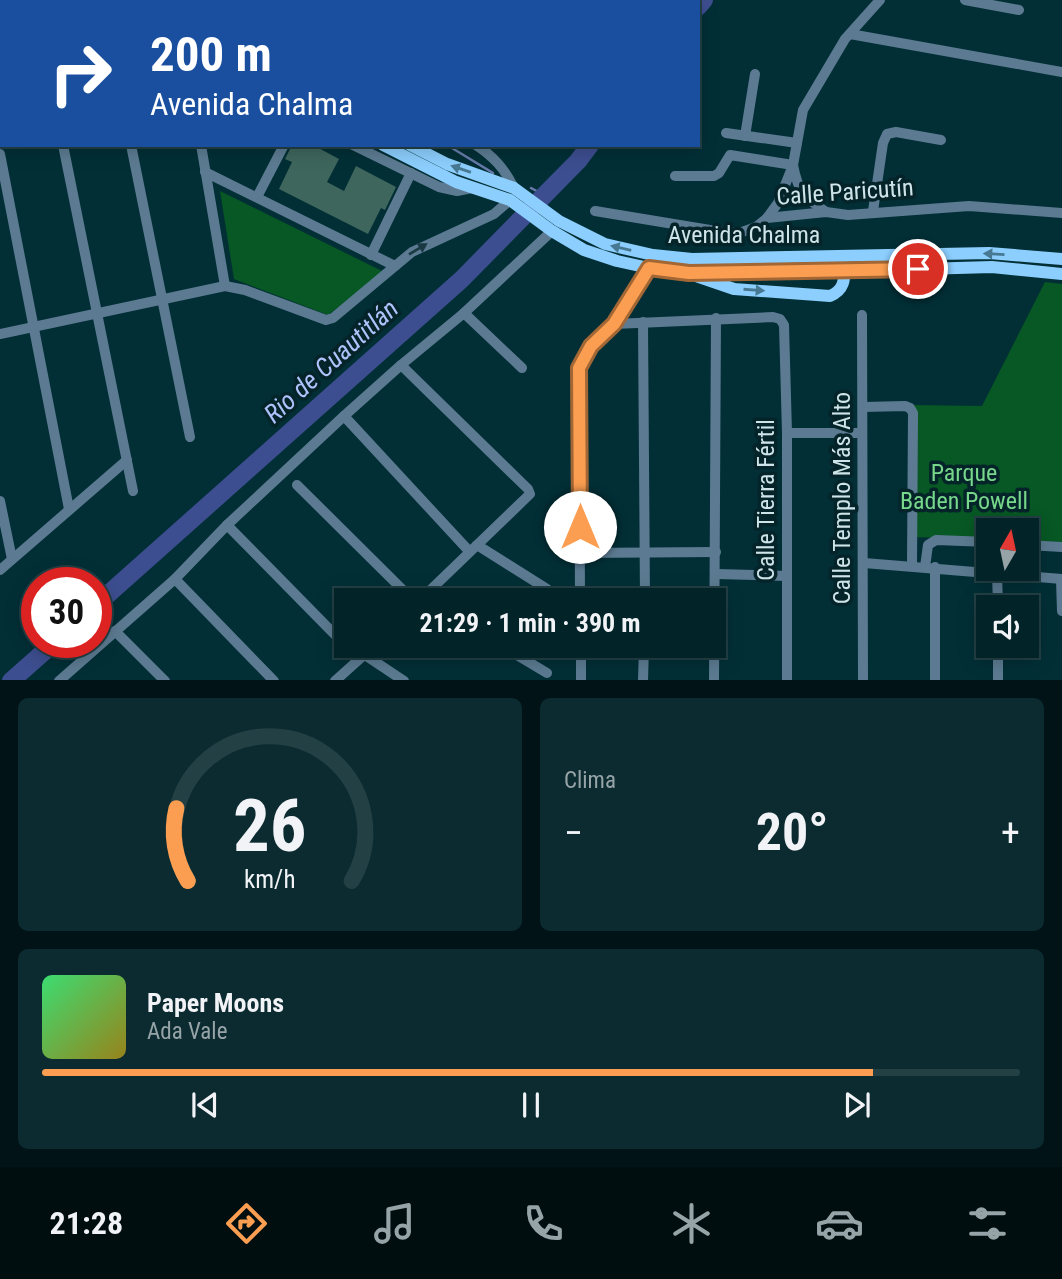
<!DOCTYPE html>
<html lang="es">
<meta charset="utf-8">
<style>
body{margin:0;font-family:"Roboto Condensed",sans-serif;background:#0c2b30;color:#f1f3f6;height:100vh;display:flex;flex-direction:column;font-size:26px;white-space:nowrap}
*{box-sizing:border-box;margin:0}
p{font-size:23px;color:#96a4a8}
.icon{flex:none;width:38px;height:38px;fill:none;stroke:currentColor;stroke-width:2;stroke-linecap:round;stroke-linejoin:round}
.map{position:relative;height:680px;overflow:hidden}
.details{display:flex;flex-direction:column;gap:18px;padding:18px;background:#011316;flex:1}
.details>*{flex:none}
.guide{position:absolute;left:0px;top:0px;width:700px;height:147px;box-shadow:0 4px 18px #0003,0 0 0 2px #234045;background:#1a4fa0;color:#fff;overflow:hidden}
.needle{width:46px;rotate:9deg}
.buttons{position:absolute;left:976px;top:518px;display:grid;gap:14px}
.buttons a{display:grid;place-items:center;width:63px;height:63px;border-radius:0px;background:#022328;box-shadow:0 4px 18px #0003,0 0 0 2px #234045;font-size:35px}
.speed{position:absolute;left:21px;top:567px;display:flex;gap:14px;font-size:35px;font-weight:700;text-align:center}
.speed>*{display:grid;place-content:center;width:91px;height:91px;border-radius:50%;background:#022328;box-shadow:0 4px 18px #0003,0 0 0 2px #234045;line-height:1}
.speed .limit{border:10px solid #d22;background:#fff;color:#111}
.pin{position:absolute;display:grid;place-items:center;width:60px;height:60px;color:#fff;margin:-30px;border:4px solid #fff;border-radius:50%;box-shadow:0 2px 7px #0007}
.me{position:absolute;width:77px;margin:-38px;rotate:0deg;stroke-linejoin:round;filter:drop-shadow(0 0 5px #0008)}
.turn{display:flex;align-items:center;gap:24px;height:147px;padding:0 35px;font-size:32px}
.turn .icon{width:91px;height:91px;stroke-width:2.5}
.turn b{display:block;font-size:49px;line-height:60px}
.big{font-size:52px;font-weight:700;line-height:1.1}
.details .card{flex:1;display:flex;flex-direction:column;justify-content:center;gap:10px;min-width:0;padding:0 24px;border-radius:10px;background:#0c2b30}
.details .dial{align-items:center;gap:0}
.dial svg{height:182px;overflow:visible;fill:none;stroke:#234045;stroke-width:7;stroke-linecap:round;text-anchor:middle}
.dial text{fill:#f1f3f6;stroke:none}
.song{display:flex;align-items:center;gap:21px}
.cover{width:84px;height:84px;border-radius:10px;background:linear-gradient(135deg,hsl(140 70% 55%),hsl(50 70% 35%))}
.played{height:7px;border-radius:4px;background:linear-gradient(90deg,#fb9e51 85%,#234045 85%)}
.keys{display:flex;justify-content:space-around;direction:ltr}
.heat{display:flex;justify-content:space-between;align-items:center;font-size:38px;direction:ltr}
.details .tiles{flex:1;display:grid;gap:18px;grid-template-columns:1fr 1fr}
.card:last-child{grid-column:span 2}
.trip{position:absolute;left:334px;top:588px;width:392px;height:70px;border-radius:0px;background:#022328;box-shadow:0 4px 18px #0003,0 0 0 2px #234045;font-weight:700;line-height:70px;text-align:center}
.dock{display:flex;height:112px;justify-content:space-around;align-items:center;background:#010e10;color:#96a4a8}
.dock .icon{width:49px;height:49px}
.dock .active{color:#fb9e51}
.dock b{font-size:32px;color:#f1f3f6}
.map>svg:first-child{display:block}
.green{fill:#075824}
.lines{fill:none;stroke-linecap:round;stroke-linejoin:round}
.stream{stroke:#687baa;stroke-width:2.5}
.river{stroke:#3d4e90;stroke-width:18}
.building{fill:#3e665d}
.minor{stroke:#5c7b92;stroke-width:10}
.major{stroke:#8ccefd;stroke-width:12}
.oneway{fill:#487993}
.oneway2{fill:#1a3a43}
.route-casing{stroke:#a36735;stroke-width:18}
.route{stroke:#fb9e51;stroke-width:12}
.labels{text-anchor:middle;stroke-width:7;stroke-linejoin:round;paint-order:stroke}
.street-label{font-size:24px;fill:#cee4e8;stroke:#042429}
.park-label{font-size:24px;fill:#77d78b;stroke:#042429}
.water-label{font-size:26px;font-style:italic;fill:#b0c2fc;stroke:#042429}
</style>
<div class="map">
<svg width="1062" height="681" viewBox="0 0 1062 681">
<rect width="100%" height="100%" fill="#022f36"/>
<!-- green -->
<g class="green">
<path d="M220,191L384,272L328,315L234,279Z"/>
<path d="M1045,282L1062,284V542L1027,541V530H989V539L912,537L911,405L982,406Z"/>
</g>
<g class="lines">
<!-- stream -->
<g class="stream">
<path d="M0,7H2"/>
<path d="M447,145L493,173"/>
<path d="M531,188L544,195"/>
</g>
<!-- river -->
<g class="river">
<path d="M698,7L704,0"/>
<path d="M96,605L462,279L578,161L590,145"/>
<path d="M11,681L55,642"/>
</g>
</g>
<!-- building -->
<path class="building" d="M292,145H313L339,159L327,182L344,191L356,166L396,187L385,210L381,208L368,234L279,189L292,162L285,159Z"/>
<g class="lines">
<!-- minor -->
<g class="minor">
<path d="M216,0L221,2"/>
<path d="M965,0L1019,10"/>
<path d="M485,2V0"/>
<path d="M850,34L1062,72"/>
<path d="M0,35H2"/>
<path d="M0,49H2"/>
<path d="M726,133L797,143"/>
<path d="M745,136L755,74"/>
<path d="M63,145L133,491"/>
<path d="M131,145L190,437"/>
<path d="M201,145L225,286"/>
<path d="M353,145L439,187L457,191L472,188"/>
<path d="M476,145C494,157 504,168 514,188"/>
<path d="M0,154L69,509"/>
<path d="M793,165C798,192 804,197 826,212"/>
<path d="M205,172L395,266"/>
<path d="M675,176H714L719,173L730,155L793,165"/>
<path d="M257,197L284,145"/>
<path d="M595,211L722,232H742L756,227L767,218L826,212L848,215L969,206L1062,213"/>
<path d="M873,211L883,143L887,134L896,132L941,140"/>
<path d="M767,218L778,203L793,165L803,110L845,39L880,0"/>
<path d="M371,255L411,173"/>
<path d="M464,313L522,368"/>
<path d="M862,315L863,681"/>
<path d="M643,322L645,600"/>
<path d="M614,324L773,317L780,319L784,325L787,433V681"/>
<path d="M0,334L225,286L245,290L326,320L333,318L412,252L494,214L510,200"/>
<path d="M401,365L528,489L530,494L420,600"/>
<path d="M864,407L905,406L910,408L913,413L912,566"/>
<path d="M344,416L469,551"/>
<path d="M787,433H862"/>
<path d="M297,485L413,600"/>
<path d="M0,501L12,559"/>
<path d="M227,525L346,646"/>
<path d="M477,545L547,589"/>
<path d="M1027,545L1062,547"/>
<path d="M580,553L716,552"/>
<path d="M864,563L1062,579"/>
<path d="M925,567L928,545L936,540L989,542"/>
<path d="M935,567V681"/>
<path d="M0,570L127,460"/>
<path d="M997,572L998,607"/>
<path d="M716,574L787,576"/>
<path d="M175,579L274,681"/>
<path d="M1061,579L1062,611"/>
<path d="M580,600L579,368L591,346L614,324L649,268"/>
<path d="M115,631L165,681"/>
<path d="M502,646L547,673"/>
<path d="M581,646V681"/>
<path d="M998,646V681"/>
<path d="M365,655L404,681"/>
<path d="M59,681L175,579L227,525L344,416L401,365L464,313L552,231"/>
<path d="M335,681L374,646"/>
<path d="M643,681L644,646"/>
<path d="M714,681L716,318"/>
</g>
<!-- major -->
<g class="major">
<path d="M0,22H2"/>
<path d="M383,145L456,182L510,200L552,231L584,250L617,261L649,268L689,273H784L992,267L1062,274"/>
<path d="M410,145L447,164L514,188L559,221L605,244L653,255L692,259L989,253L1062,259"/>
<path d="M696,276L734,289L830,296C844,290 845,280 844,266"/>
</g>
</g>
<!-- one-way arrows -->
<defs><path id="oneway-solid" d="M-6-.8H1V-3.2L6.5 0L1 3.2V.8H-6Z" transform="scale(1.75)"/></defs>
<g class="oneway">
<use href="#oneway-solid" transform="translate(461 169) rotate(-161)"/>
<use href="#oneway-solid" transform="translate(621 248) rotate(-167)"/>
<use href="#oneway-solid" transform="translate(994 254) rotate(-177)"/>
<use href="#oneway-solid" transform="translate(754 290) rotate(4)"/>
</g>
<use class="oneway2" href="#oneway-solid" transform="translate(418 249) rotate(-31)"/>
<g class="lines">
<defs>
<path id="route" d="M580,527L579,368L591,346L614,324L649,268L689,273L918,269"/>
</defs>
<!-- route casing -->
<use href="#route" class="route-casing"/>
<!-- route -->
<use href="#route" class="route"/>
</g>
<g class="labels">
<!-- street labels -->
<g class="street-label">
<text transform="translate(845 192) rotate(-4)" y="8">Calle Paricutín</text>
<text x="744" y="243">Avenida Chalma</text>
<text transform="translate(842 498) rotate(-90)" y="8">Calle Templo Más Alto</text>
<text transform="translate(766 500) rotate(-90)" y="8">Calle Tierra Fértil</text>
</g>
<!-- park labels -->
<g class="park-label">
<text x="964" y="481">Parque<tspan x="964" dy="28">Baden Powell</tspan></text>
</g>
<!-- water labels -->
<g class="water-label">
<text transform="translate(331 361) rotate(-42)" y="9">Rio de Cuautitlán</text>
</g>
</g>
</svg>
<div class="buttons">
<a><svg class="needle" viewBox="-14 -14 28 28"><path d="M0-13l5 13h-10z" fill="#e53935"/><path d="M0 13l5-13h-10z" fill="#96a4a8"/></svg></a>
<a><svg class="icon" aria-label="sound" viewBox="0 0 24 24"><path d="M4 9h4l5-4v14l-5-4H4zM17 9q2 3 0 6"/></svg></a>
</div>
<div class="speed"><div class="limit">30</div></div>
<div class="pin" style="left:918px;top:269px;background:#d93025"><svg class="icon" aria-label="arrive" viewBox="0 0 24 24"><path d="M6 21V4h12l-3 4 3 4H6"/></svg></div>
<svg class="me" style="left:580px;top:527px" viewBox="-20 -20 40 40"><circle r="19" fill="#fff"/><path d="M0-13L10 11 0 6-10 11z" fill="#fb9e51"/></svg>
<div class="trip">21:29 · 1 min · 390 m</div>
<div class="guide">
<div class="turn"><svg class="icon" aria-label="right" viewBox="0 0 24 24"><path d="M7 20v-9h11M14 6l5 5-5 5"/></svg><div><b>200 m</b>Avenida Chalma</div></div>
</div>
</div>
<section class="details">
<div class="tiles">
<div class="card dial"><svg viewBox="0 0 100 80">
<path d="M14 69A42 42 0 1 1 86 69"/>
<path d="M14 69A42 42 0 0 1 9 37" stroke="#fb9e51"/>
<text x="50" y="56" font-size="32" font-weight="700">26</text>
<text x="50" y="72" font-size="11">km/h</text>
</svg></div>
<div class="card"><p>Clima</p>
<div class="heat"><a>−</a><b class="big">20°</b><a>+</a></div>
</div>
<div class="card">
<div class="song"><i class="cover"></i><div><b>Paper Moons</b><p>Ada Vale</p></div></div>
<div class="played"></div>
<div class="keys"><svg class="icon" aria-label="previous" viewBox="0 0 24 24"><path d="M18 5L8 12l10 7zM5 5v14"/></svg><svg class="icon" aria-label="pause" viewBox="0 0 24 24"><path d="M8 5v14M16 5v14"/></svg><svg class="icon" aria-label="next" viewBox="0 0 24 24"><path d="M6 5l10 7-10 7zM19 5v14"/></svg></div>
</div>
</div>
</section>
<nav class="dock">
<b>21:28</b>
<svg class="icon active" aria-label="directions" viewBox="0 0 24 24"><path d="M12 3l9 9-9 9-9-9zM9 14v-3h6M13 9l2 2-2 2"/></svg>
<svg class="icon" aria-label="music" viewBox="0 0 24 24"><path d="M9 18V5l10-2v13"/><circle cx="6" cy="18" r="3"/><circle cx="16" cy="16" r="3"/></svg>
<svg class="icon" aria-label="phone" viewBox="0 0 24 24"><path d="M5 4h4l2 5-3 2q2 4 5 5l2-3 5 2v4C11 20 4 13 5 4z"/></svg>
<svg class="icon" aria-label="climate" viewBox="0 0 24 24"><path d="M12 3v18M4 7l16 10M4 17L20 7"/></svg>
<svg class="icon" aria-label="car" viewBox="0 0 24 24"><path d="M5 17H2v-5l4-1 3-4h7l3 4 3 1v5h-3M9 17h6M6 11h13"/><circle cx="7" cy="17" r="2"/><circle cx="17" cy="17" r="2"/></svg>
<svg class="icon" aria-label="filters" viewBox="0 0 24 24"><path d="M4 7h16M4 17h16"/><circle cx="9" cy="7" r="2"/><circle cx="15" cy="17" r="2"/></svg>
</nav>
